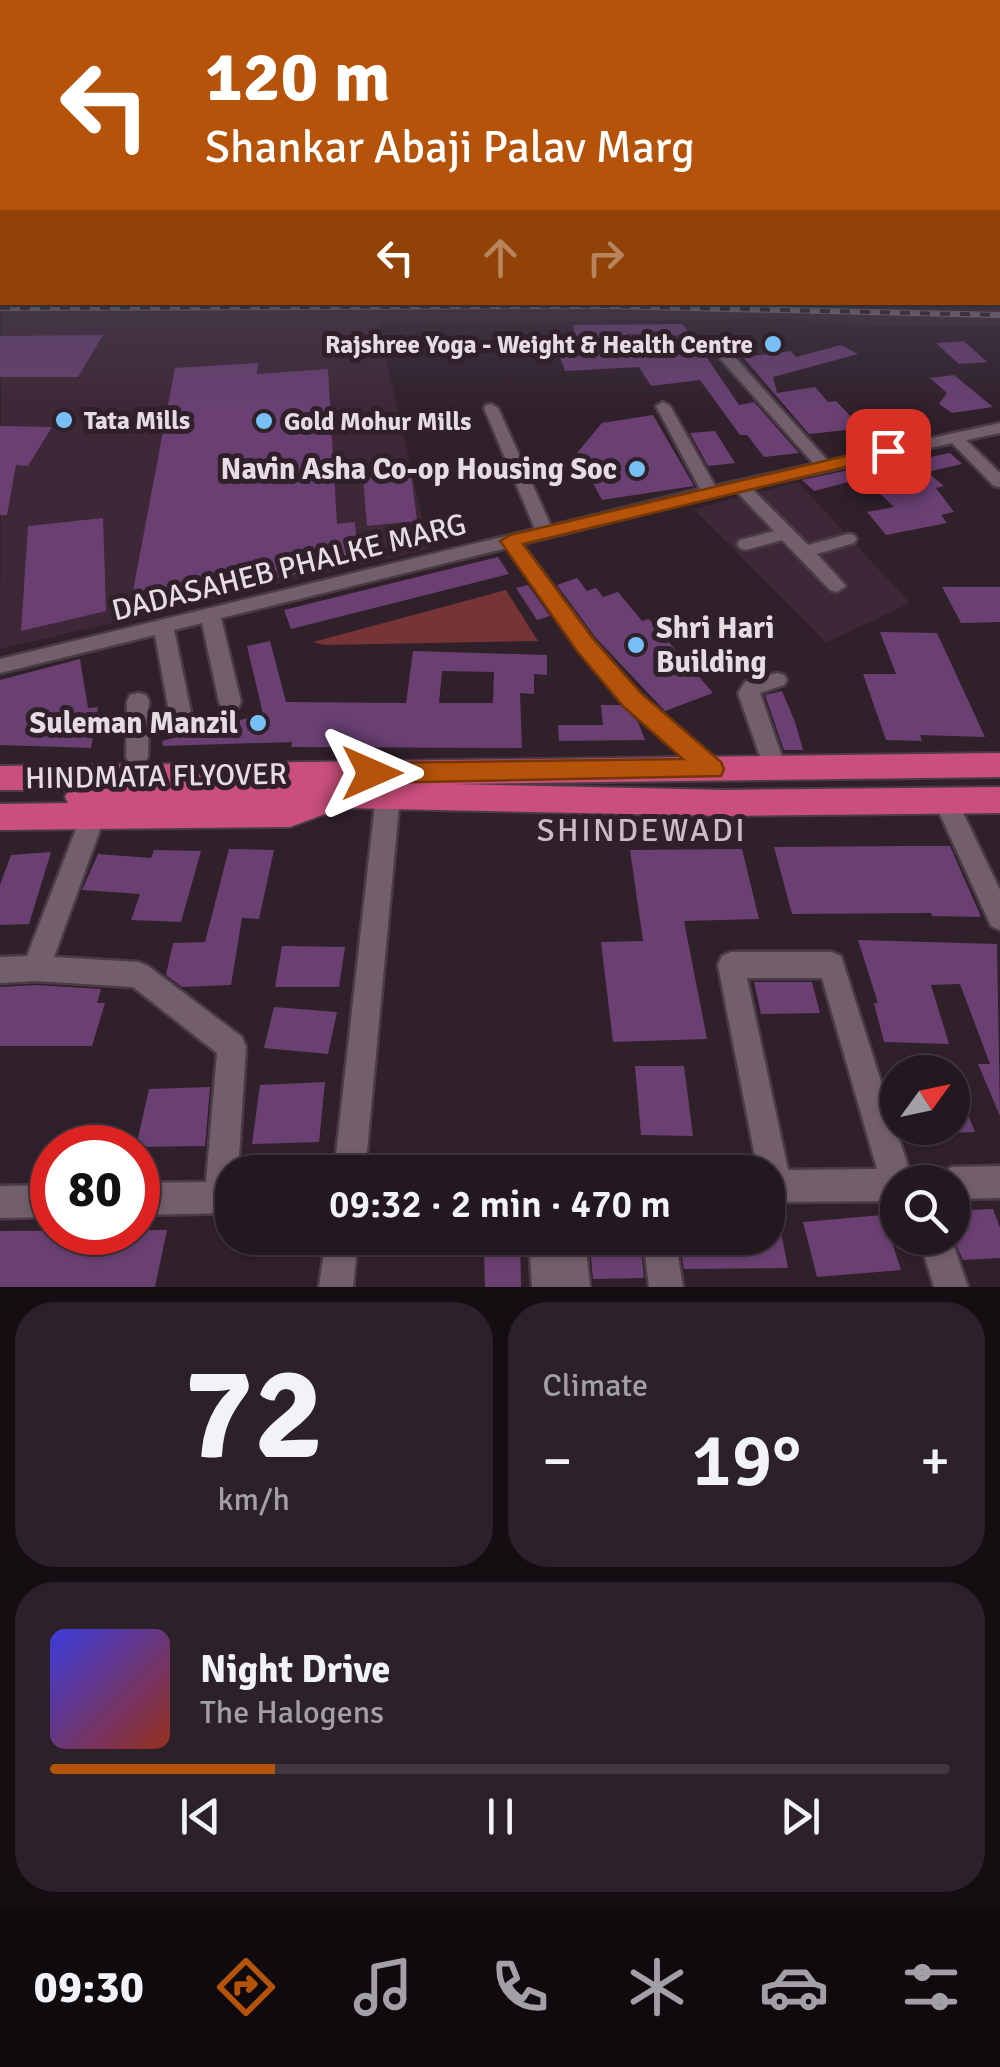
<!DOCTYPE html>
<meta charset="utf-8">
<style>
body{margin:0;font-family:Signika,sans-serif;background:#2c2129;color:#f1f3f6;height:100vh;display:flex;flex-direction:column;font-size:38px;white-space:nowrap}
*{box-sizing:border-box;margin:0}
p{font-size:32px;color:#a3a0a5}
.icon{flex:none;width:55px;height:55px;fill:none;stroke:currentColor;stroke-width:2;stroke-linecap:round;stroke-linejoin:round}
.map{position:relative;height:1287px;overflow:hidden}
.details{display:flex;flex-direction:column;gap:15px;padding:15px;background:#140d12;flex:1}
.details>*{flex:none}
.top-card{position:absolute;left:0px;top:0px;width:1000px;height:305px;box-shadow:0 2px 8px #0004,0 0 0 2px #41373e;background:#b45309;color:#fff;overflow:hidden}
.needle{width:65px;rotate:57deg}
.fabs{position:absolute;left:880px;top:1055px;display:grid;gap:20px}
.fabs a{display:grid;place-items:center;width:90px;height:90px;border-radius:50%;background:#241820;box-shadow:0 2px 8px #0004,0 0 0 2px #41373e;font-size:50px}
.speed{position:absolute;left:30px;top:1125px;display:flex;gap:20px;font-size:50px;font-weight:700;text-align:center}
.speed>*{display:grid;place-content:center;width:130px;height:130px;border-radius:50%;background:#241820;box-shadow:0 2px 8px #0004,0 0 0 2px #41373e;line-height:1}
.speed .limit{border:15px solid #d22;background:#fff;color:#111}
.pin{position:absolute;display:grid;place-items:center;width:85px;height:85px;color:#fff;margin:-42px;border-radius:20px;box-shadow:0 5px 15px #0006}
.me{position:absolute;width:110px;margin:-55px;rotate:90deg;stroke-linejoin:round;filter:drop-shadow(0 0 8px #0008)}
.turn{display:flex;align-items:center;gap:35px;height:210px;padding:0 40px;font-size:45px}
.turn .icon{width:130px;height:130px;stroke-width:2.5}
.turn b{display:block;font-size:70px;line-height:85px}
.lanes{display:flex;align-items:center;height:95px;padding:0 40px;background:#0003;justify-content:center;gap:50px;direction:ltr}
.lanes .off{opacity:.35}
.big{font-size:75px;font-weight:600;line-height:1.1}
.details .tile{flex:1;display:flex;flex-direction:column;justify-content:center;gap:15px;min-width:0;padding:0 35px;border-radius:40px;background:#2c2129}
.details .dial{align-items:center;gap:0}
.dial b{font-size:130px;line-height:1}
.song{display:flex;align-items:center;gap:30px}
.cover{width:120px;height:120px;border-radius:15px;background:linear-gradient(135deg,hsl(240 70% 55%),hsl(10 70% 35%))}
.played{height:10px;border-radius:5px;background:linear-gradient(90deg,#b45309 25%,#41373e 25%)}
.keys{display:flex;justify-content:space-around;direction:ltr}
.heat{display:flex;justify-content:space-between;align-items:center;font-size:55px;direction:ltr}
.details .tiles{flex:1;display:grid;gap:15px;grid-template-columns:1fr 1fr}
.tile:last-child{grid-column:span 2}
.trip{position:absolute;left:215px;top:1155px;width:570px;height:100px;border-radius:40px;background:#241820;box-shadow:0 2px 8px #0004,0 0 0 2px #41373e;font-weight:600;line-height:100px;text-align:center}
.tab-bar{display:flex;height:160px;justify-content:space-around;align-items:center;background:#0e0a0d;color:#a3a0a5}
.tab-bar .icon{width:70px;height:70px}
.tab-bar .active{color:#b45309}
.tab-bar b{font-size:45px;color:#f1f3f6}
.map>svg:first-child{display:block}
.built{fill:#3e2736}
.green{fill:#763436}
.building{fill:#6a4073;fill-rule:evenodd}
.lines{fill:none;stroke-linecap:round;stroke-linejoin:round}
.minor-casing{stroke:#4a3c45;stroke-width:5}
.highway-casing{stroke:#4a3c45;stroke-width:4}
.minor{fill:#735f6b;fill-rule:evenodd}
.highway{fill:#ca4f7c;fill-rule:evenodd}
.rail-casing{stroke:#887a83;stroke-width:6}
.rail{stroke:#30202a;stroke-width:4;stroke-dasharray:10;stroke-linecap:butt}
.route{fill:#b45309;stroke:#753606;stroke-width:2.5}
.poi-dot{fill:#76c0f7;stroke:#30202a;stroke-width:4}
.labels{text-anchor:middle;stroke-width:10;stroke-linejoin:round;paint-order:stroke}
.far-poi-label{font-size:25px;font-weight:bold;fill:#e8dce3;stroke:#30202a;text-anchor:start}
.poi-label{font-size:30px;font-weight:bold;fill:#e8dce3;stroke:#30202a;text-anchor:end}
.street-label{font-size:30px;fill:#e8dce3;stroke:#30202a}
.neighbourhood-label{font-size:32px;letter-spacing:2.5px;fill:#cfbac7;stroke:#30202a}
</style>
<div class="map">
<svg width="1000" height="1287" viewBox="0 0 1000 1287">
<rect width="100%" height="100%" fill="#30202a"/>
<!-- built -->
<g class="built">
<path d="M998,233L1000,326H877L778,318L378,323L429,549L0,649L2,246V302H998Z"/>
<path d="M798,482L910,603L826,643L694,509Z"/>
</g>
<!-- green -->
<path class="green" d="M506,590L538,641L324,645L313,642Z"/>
<!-- building -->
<g class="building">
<path d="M682,324L692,336L627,334L617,344L622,349L703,352L739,405L754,402L799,453L764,457L747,435H740L700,380L651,386L639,367L565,371L555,343L577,341L573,325Z"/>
<path d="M103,335L78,377H0V336Z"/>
<path d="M964,341L987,362L959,364L936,343Z"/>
<path d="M841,345L858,354L773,377L777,393L815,387L828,402L836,401L861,427L881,425L892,436L882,441L869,443L856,429L809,434L743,357L791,351L796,357Z"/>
<path d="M258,363L257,374L328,369L337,524L355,522L358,559L244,586L132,596L175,368Z"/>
<path d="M954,375L993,407L952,413L939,404L947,393L930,378Z"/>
<path d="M653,415L694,486L602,500L577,453L602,423Z"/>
<path d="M0,426L52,427L28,466L16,465L7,515H0Z"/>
<path d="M715,431L735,463L708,466L690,433Z"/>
<path d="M950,453L962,464L927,472L944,486L936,488L954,512L941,515L947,523L886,535L867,512L894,507L857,472Z"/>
<path d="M849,470L860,479L814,491L802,480Z"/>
<path d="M411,473L417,521L367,526L363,477Z"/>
<path d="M103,518L106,611L21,631L28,526Z"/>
<path d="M498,557L509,574L291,629L284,610Z"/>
<path d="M577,578L587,591L596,588L603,597L618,592L642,621L649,619L713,693L665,711L596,638L557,585Z"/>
<path d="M528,585L550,616L537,620L516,588Z"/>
<path d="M942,587H1000V622L961,623Z"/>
<path d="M880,632L937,633L985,737L920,735L922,741L886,740L863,674H896Z"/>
<path d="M270,641L286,702L406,703L413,651L547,655V675L534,674V694L520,693L522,748L291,747L292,742L163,746L162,741L263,714L247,646ZM442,671L494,672L493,703H439Z"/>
<path d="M80,659L88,708L98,707L91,748L0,745V680Z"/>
<path d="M782,691L795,722L803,750H784L765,695Z"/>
<path d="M601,705H621L638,722L645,740L559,741L558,725H603Z"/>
<path d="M908,846H950L981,917L932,916L931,913L792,914L774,847Z"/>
<path d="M229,849L274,850L259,919L242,918L231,985L182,987L166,975L173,943L205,942Z"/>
<path d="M742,849L759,919L684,921L707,1039L613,1042L601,942L643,941L630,850Z"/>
<path d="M154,850L201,851L181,922L131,920L140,894L82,890L98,854L151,858Z"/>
<path d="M51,852L29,924L0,925V885L11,855Z"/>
<path d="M858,940L997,944L1000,1116L978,1064H990L960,984L931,985L949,1044L884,1042L874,1003H878Z"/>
<path d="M282,946L345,947L339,987H275Z"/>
<path d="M754,982H812L820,1013L761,1014Z"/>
<path d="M36,985L101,989L97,1003H105L92,1046H0V987Z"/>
<path d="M274,1007L337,1012L328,1054L264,1048Z"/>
<path d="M635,1066H684L693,1136L641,1135Z"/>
<path d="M953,1077L975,1132L952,1133Z"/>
<path d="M325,1082L319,1142L252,1144L260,1085Z"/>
<path d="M210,1087L205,1146L136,1147L149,1089Z"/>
<path d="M768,1206H776L788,1268L684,1269L679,1238H768Z"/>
<path d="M993,1209L1000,1228V1258L963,1260L952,1235V1211Z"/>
<path d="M883,1215L901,1270L817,1277L803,1222Z"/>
<path d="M167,1230L155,1287H0V1231Z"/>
<path d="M378,1238H520L521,1287H485L484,1252H377Z"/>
<path d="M589,1238H640L644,1278L593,1279Z"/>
</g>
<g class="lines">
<defs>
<g id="minor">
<rect x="0" y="236" width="2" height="6"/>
<path d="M627,338L720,341L828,461L1000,423V433L966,440L1000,473V487L994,486L952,443L751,488L808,545L848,534L854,535L857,539L854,543L817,554L846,586L837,592L830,590L782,540L746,550L740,548L737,544L740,540L774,531L736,491L522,544L593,640L640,694L720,763L723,769L720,775L712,778L704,775L626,706L579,650L507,548L221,618L241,702L238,708H222L219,702L202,623L174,630L192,717L189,723H173L170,717L155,635L0,673V659L535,529L484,408L486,405L491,404L498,408L551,526L700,489L656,406L663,402L670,406L715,486L814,464L711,348L622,345L620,342Z"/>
<path d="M777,673L784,675L787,680L784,685L760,693L786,768L783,774L775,777L767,774L764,768L738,693L745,682Z"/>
<path d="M138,693L146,695L149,701L148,757L145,763L137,766L129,763L126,757L127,701L130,695Z"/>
<path d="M388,786L396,788L400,795L365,1172H334L376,795L380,788Z"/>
<path d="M946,792L954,794L1000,890V930L991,926L934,801L938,794Z"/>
<path d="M93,806L101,809L105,816L54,957L138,962L148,966L242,1037L246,1047L238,1172H232L230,1213L138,1215V1183L206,1182L217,1053L133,987L36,981L0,983V957L27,956L81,816L85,809Z"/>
<path d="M731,952H832L841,956L913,1182H898V1201L768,1202V1172H758L718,965L722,956ZM747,978H822L877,1169L788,1170Z"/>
<path d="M1000,1166V1198L952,1199V1182H936L941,1172L952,1167Z"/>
<path d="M52,1185V1217L0,1218V1186Z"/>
<path d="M326,1238H358L353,1287H319Z"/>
<path d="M529,1238H585L590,1287H532Z"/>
<path d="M643,1238H675L683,1287H649Z"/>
<path d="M919,1238H951L968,1287H934Z"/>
</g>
<path id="highway" d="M1000,753V777L454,784L725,790L1000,787V813L725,816L341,808L290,827L0,830V804L68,803L65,797L69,790H0V766Z"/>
</defs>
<!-- minor casing -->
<use href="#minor" class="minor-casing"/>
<!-- highway casing -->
<use href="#highway" class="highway-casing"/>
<!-- minor -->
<use href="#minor" class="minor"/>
<!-- highway -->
<use href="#highway" class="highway"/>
<defs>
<path id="rail" d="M0,308L604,306L1000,315"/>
</defs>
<!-- rail casing -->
<use href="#rail" class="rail-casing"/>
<!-- rail -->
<use href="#rail" class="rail"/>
</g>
<!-- sky -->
<linearGradient id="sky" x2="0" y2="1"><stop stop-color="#1a1217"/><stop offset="0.56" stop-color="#484255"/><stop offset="1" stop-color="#484255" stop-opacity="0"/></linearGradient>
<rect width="1000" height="413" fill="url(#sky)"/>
<!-- route -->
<path class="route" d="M888,446L898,451L895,455L523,544L594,640L642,694L721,762L724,769L721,776L372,783L363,780L359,773L363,766L372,763L683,759L624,707L577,651L500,541L510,535Z"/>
<!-- markers -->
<g class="poi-dot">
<circle cx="773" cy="344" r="10"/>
<circle cx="64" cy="420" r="10"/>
<circle cx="264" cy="421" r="10"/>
<circle cx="637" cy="469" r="10"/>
<circle cx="636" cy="645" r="10"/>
<circle cx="258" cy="723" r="10"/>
</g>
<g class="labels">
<!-- far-poi labels -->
<g class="far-poi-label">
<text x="753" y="353" text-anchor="end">Rajshree Yoga - Weight &amp; Health Centre</text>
<text x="84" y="429">Tata Mills</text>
<text x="284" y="430">Gold Mohur Mills</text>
</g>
<!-- poi labels -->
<g class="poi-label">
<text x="617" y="479">Navin Asha Co-op Housing Soc</text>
<text x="656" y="638" text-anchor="start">Shri Hari<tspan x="656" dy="34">Building</tspan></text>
<text x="238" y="733">Suleman Manzil</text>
</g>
<!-- street labels -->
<g class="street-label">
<text transform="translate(289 567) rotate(-14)" y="10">DADASAHEB PHALKE MARG</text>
<text transform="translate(156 776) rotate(-1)" y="10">HINDMATA FLYOVER</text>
</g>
<!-- neighbourhood labels -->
<g class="neighbourhood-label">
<text x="642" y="841">SHINDEWADI</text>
</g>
</g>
</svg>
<div class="fabs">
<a><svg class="needle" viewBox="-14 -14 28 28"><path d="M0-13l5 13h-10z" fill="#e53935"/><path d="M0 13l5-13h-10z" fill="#a3a0a5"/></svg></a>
<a><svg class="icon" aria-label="search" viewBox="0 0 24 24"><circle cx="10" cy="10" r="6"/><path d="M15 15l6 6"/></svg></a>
</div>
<div class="speed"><div class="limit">80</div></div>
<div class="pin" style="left:888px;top:451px;background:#d93025"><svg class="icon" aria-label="arrive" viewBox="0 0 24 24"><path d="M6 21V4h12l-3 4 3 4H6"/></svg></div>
<svg class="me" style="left:372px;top:773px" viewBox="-20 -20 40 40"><path d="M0-17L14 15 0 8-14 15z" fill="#b45309" stroke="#fff" stroke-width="4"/></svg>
<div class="trip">09:32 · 2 min · 470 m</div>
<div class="top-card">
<div class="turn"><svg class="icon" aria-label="left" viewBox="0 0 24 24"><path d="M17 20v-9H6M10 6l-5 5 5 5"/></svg><div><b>120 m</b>Shankar Abaji Palav Marg</div></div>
<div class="lanes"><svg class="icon" aria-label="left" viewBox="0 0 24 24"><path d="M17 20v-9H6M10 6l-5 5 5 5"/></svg><svg class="icon off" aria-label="ahead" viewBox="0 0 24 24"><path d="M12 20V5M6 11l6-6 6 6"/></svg><svg class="icon off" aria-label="right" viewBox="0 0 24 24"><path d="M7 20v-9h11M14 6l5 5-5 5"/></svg></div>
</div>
</div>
<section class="details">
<div class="tiles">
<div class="tile dial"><b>72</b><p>km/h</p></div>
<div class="tile"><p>Climate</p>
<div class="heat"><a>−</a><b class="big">19°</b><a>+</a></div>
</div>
<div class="tile">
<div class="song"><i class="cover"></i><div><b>Night Drive</b><p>The Halogens</p></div></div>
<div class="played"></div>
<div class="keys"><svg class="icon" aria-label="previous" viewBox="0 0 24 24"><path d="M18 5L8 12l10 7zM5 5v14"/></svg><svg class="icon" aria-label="pause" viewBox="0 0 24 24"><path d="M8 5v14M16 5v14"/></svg><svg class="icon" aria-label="next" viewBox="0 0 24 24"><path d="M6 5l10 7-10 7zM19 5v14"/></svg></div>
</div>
</div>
</section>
<nav class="tab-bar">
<b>09:30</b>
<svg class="icon active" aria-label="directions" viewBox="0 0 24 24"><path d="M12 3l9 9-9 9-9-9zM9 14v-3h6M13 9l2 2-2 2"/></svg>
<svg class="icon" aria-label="music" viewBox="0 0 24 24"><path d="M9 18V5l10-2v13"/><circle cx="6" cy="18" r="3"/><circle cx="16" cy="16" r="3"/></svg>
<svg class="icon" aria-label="phone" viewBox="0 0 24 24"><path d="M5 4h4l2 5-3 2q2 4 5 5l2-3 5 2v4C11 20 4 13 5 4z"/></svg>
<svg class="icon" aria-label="climate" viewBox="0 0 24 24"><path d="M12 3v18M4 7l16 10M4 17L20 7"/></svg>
<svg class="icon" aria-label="car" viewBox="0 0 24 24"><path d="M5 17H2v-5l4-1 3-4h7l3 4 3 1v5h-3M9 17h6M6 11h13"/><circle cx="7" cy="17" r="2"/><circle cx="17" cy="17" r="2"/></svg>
<svg class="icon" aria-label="filters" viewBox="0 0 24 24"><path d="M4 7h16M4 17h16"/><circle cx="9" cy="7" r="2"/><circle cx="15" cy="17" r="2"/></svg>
</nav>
